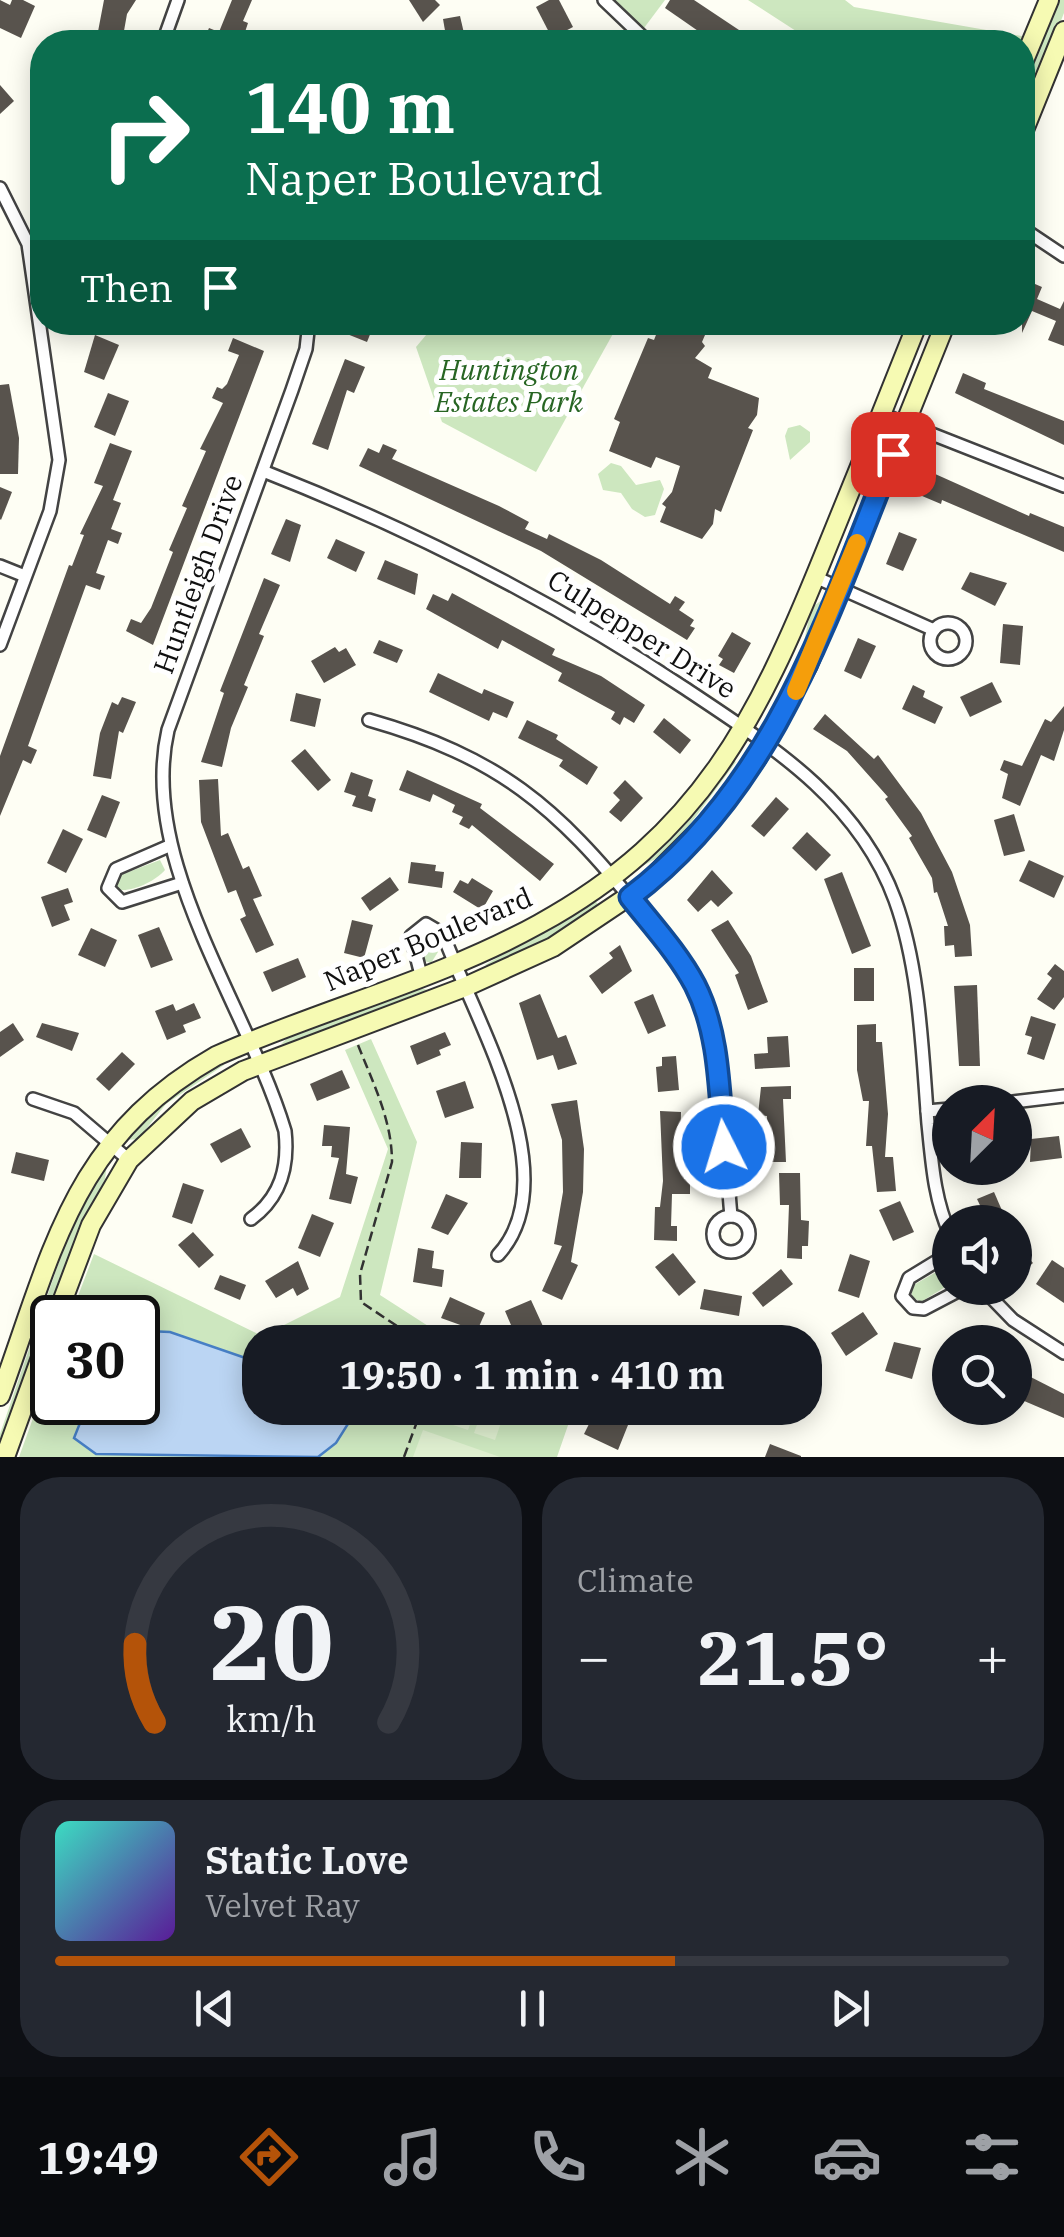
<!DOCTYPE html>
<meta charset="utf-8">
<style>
body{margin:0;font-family:"IBM Plex Serif",serif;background:#242831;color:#f1f3f6;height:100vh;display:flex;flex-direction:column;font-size:38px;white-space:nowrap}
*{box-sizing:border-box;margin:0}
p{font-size:32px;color:#9ea1a6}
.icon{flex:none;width:55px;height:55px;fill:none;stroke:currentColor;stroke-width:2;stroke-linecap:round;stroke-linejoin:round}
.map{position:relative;height:1457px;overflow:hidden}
.sheet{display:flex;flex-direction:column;gap:20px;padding:20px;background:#0d0f14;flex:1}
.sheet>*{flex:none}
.hud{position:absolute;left:30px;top:30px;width:1005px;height:305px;border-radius:40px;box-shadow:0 5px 25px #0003;background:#0b6e4f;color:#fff;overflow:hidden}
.needle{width:65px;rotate:24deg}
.fabs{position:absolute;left:932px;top:1085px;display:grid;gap:20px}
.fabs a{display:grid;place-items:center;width:100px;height:100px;border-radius:50%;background:#171b24;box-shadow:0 5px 25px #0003;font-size:50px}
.speed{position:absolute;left:30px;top:1295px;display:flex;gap:20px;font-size:50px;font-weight:700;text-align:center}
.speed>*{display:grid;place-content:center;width:130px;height:130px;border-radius:50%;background:#171b24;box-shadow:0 5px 25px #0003;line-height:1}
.speed .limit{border:5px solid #111;border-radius:15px;background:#fff;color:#111}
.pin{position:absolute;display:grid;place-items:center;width:85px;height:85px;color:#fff;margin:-42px;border-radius:20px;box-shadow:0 5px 15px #0006}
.me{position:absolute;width:110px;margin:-55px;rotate:355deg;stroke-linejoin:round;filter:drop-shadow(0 0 8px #0008)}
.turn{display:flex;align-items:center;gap:35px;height:210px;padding:0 50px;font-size:45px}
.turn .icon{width:130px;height:130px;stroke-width:2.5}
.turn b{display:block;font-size:70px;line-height:85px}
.then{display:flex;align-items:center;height:95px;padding:0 50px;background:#0003;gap:20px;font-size:38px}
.big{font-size:75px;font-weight:700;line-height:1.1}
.sheet .card{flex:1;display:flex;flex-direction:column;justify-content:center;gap:15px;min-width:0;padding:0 35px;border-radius:40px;background:#242831}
.sheet .dial{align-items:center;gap:0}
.dial svg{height:260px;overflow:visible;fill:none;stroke:#363941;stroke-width:7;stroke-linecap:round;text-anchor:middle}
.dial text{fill:#f1f3f6;stroke:none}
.song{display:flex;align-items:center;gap:30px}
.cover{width:120px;height:120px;border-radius:15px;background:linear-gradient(135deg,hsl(170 70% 55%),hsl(270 70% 35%))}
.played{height:10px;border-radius:5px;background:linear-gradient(90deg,#b45309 65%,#363941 65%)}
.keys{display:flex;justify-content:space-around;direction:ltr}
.heat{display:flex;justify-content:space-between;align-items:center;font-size:55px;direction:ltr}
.sheet .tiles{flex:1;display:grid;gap:20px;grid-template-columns:1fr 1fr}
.card:last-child{grid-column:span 2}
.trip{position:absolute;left:242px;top:1325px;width:580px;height:100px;border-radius:40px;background:#171b24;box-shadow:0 5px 25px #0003;font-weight:700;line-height:100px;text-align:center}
.dock{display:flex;height:160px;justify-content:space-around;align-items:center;background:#090b0e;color:#9ea1a6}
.dock .icon{width:70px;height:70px}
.dock .active{color:#b45309}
.dock b{font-size:45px;color:#f1f3f6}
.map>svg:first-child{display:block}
.green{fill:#cde7bf}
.pitch{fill:#dfefd0}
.water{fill:#bbd5f3;stroke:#477fc5;stroke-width:2.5}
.building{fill:#58534d}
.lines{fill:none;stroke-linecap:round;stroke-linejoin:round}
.street-casing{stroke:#434343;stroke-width:16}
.secondary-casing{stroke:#323232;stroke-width:22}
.path{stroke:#323232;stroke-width:2.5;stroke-dasharray:10 5;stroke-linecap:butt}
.street{stroke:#fff;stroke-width:11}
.secondary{stroke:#f6fab3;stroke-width:18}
.route-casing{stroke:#114b97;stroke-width:25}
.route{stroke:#1a73e8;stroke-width:18}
.slow{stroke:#f59e0b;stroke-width:18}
.labels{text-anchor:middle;stroke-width:10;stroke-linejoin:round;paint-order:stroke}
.park-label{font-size:28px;font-style:italic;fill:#276523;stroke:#fff}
.street-label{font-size:28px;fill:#101010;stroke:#fff}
</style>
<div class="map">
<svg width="1064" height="1457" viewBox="0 0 1064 1457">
<rect width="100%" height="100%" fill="#fefef4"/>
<!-- green -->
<g class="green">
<path d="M615,0H665L644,28Z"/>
<path d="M748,0H845L854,7L1027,37L1022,42H813Z"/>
<path d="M1056,0H1064V13L1023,116V84Z"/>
<path d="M437,322H619V323L536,472L442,422L416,347Z"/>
<path d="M800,425L810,432V442L790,460L785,436L788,428Z"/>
<path d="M611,463L621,466L636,485L660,480L664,489L655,515L645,517L632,509L621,493L603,490L598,474Z"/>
<path d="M826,597L809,645L772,712L804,642L811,608Z"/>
<path d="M732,759L736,762L671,850L641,867Z"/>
<path d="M160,860L165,870C156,881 129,894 116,889L118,876Z"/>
<path d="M594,900L598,904C580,923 511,969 485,965Z"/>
<path d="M426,932L438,952L431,963L424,961L420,934Z"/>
<path d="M415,987L428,990L303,1041L281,1044L292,1034Z"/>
<path d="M371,1039L417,1142L380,1295L453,1342H260V1408H574L557,1457H19L52,1366V1402H138V1318L70,1317L94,1254L262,1336L340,1297L388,1149L345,1050Z"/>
<path d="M223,1062L224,1065L166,1104L138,1139L127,1140L170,1095Z"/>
<path d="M107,1164L105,1179L80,1228L0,1448V1434L74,1218Z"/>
<path d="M950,1264V1284L921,1302L912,1297V1286Z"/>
</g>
<!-- pitch -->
<g class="pitch">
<path d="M453,1408H476L468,1430L447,1423Z"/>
<path d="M483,1408H506L495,1440L474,1433Z"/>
<path d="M423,1430L500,1457H413Z"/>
</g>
<!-- water -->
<path class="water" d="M147,1331L170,1332L260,1363V1408H358L336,1443L318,1457L96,1454L74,1438L88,1403L138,1402V1334Z"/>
<!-- building -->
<g class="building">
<path d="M0,0L10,5L12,0H23L35,6L21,38L0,28Z"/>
<path d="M104,0H136L127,14L122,42H96Z"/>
<path d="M232,0H252L243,21L248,23L245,32L252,35L249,42H203L209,28L219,32Z"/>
<path d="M409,0H435L440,5L423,22Z"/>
<path d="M549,0H559L573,27L552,38L536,7Z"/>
<path d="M670,0H694L757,42H714L665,8Z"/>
<path d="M460,16L466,42H447L443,19Z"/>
<path d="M0,85L14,101L0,114Z"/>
<path d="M1028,281L1042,287L1037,299L1060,309L1064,301V346L1048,340L1056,321L1032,311L1022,333V286Z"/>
<path d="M351,322H375L367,342L347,334Z"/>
<path d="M661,322H696L708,328L702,342L705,346L695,358L712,368L708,378L759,398L757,415L748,428L753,430L721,512L715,509L713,524L702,539L660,522L666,507L662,504L672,492L680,466L656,457L651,468L609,451L620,422L614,419L648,338L654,340Z"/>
<path d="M95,335L119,345L104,380L84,372Z"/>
<path d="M233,338L264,351L153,645L126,631L131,619L141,623L151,608L173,552L169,550L187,508L182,506L206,451L200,449L223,403L212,398L217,387L222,389L227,384L239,355L228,351Z"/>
<path d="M345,359L365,367L354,393L347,390L328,450L312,444Z"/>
<path d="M963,373L986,383L984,389L1064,421V445L955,393Z"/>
<path d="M9,384L19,438L18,474H0V385Z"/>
<path d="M108,393L129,401L115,436L94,427Z"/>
<path d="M110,443L132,451L113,500L121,503L111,529L122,533L118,544L108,540L96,573L105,576L100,590L86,585L28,746L37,750L31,764L23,760L0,816V756L69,565L72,566L84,535L80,534L103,486L94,483Z"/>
<path d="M383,444L397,450L392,459L499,506L529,522L525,529L547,539L549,534L601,560L670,604L675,596L685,602L679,610L694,620L690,626L695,628L687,640L541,551L359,466L368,448L379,453Z"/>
<path d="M924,469L1029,516L1030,513L1064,527V552L942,500L941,504L915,493Z"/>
<path d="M0,487L12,492L1,520L0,519Z"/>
<path d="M286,519L301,525L290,562L271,554Z"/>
<path d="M899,532L917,539L903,571L886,564Z"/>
<path d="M336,539L365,552L356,572L327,558Z"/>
<path d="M385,560L418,574L415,595L377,579Z"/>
<path d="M970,572L1007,583L995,606L961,589Z"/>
<path d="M264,578L280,585L259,634L264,636L244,685L248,687L231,728L222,767L201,762L224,693L220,691Z"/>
<path d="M452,593L555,649L552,655L601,676L645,705L634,723L624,717L620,725L611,719L615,712L558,681L562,673L502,640L498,649L426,609L433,594L448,601Z"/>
<path d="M1003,624L1023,626L1020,665L1000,663Z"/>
<path d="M732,632L751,643L734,673L719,665L723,659L718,656Z"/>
<path d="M858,638L876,646L861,679L844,671Z"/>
<path d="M379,640L403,650L397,663L373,653Z"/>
<path d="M335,647L339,652L346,648L356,665L324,683L311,661Z"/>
<path d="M438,673L482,694L484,689L514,702L507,718L493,712L489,721L429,692Z"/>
<path d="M992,682L1002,702L970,717L960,697Z"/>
<path d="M913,685L925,691L923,697L943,707L935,724L902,709Z"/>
<path d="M296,693L321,699L315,727L290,721Z"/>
<path d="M122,697L136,702L123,733L119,731L111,779L93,776L100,733L112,702L118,705Z"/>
<path d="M1064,706V730L1054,761L1041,755L1020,806L1002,798L1008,774L1000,770L1004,760L1022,766L1045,719L1051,722Z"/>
<path d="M825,714L874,759L878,755L921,813L952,872L970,925L972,956L955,957L954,945L945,946L944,926H948L937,892L934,893L932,878L909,838L912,836L885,799L888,797L847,751L813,729Z"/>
<path d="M664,718L691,740L680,754L653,732Z"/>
<path d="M527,720L558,735L556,739L598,767L587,785L559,766L563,760L518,738Z"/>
<path d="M305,749L331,780L318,791L291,761Z"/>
<path d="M407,770L482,804L480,808L554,864L540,881L472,825L469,829L459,824L463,817L452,812L455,805L433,794L430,802L399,790Z"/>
<path d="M351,772L373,780L368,796L376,799L372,812L352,806L356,796L344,792Z"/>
<path d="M218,779L221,836L228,833L243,869L249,866L262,896L253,899L274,945L256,953L240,919L246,916L236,890L228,893L201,822L199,780Z"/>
<path d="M625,780L643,798L621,822L609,812L620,800L613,793Z"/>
<path d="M102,795L120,802L106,838L87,830Z"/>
<path d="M776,797L789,809L764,837L751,826Z"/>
<path d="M1014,814L1025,851L1004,856L994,820Z"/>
<path d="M63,829L83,839L66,873L47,863Z"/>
<path d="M807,832L831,855L816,871L792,848Z"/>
<path d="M1029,860L1064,876L1054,898L1019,881Z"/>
<path d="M411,862L436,865L435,871L444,872L442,888L408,883Z"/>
<path d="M712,870L733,893L718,907L711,900L698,912L687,900Z"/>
<path d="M842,872L871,946L852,954L824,879Z"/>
<path d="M390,877L399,890L370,911L361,898Z"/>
<path d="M472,878L493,891L482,910L453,892L460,880L468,884Z"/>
<path d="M68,888L73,902L64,905L70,920L52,927L41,897Z"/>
<path d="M352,920L373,925L364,958L344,953Z"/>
<path d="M728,920L751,956L768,1002L748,1010L735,975L739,973L711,930Z"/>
<path d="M159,927L173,960L151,968L138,935Z"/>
<path d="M91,928L117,940L105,967L78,955Z"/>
<path d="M620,945L632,971L602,994L589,976L613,958L609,953Z"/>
<path d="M298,958L306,977L272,992L263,972Z"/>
<path d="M1055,964L1064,971V997L1054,1010L1037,999L1052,978L1047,974Z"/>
<rect x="854" y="968" width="20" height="33"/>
<path d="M977,985L980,1066H959L954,986Z"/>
<path d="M540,994L558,1038L566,1035L577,1064L558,1070L553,1055L537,1060L519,1003Z"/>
<path d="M653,994L666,1026L648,1034L634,1002Z"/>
<path d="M194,1003L201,1018L183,1025L186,1032L167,1040L155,1011L173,1004L176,1011Z"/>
<path d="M1031,1016L1056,1024L1044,1060L1027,1054L1032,1037L1025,1035Z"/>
<path d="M13,1023L24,1040L0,1057V1032Z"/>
<path d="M42,1023L79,1033L72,1051L36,1037Z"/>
<path d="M876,1024V1042H882L888,1114L885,1157H893L896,1191L877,1192L872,1146H866L869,1101H863L857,1070V1025Z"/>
<path d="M445,1032L451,1045L439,1050L441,1055L417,1065L410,1046Z"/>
<path d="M788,1036L790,1067L755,1069L754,1054L768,1053L767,1037Z"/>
<path d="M122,1052L135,1064L109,1091L96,1079Z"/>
<path d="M676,1056L679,1090L658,1092L656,1067L662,1066V1057Z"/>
<path d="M342,1070L350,1088L317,1101L310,1084Z"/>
<path d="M465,1081L474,1108L445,1118L436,1091Z"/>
<path d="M791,1086V1099H783L786,1162H768L767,1116L758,1115L761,1087Z"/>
<path d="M577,1100L584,1149L583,1192L571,1262L578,1265L562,1300L542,1291L562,1246L554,1244L563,1192L562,1140L551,1104Z"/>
<path d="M660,1111L681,1112L680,1157H684V1179H690V1194H672L671,1226H677V1241L654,1240L655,1207H660L663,1181Z"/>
<path d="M324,1125L350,1127L346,1174L358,1177L351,1204L329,1199L339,1158L331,1157L332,1146H322Z"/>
<path d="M241,1128L251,1147L221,1163L210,1144Z"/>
<path d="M1059,1136L1062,1158L1030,1162L1031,1139Z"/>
<path d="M461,1142L482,1143L481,1178H459Z"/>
<path d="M16,1152L49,1160L44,1181L11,1173Z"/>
<path d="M779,1173H800L801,1220L809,1221L808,1246H802V1259L787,1258L789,1205H780Z"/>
<path d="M183,1183L204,1190L192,1224L172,1217Z"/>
<path d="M994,1192L1007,1222H988L977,1199Z"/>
<path d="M446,1194L468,1203L448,1235L431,1228Z"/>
<path d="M900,1201L914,1232L893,1241L879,1210Z"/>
<path d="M312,1214L334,1223L320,1257L298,1248Z"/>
<path d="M1015,1231L1031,1250L1025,1254L1033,1263L1022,1272L1015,1263Z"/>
<path d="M193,1232L214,1255L199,1268L178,1245Z"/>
<path d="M418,1248L434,1251L432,1268L444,1270L442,1287L413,1282Z"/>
<path d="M673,1253L696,1282L679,1296L655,1267Z"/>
<path d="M850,1254L870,1261L859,1298L838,1291Z"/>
<path d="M1052,1260L1064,1268V1303L1036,1284Z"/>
<path d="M298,1261L309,1289L297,1296L293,1288L276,1298L265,1281Z"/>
<path d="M781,1269L793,1284L763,1307L752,1293Z"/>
<path d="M220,1275L246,1285L240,1300L214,1289Z"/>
<path d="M704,1289L742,1296L739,1316L700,1309Z"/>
<path d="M450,1297L485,1313L477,1331L441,1318Z"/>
<path d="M531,1300L547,1335L532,1342L529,1334L517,1339L505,1311Z"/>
<path d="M863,1312L878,1334L846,1356L831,1333Z"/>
<path d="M894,1342L921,1348L912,1379L885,1371Z"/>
<path d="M1015,1369L1064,1394V1418L1015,1397Z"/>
<path d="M597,1408H616L632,1415L618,1450L584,1434Z"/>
<path d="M726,1408H758L754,1419Z"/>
<path d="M770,1444L801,1456V1457H765Z"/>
</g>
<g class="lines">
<defs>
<g id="street">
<path d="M604,0L648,42"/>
<path d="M163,42L178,0"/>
<path d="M0,188L28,244L59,460L50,511L0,645"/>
<path d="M1022,228L1064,256"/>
<path d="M881,414L1064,486"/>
<path d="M263,471C413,530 552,600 686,689C771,746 858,799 895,900C920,969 922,1050 928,1124C932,1162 934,1199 950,1234"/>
<path d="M0,566L25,576"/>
<path d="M815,577L934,630"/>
<circle cx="948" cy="641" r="18"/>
<path d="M369,720C499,757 556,806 639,909C668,945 699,980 711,1026C726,1086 725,1155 731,1216"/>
<path d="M169,846L116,869L108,888L122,902L182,883"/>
<path d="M421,975L411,936L426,924L443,934C473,1016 570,1177 498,1255"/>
<path d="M33,1099L74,1113L129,1160"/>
<path d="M1013,1102L1064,1096"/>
<path d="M927,1111L950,1109"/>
<circle cx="731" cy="1234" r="18"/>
<path d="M251,1219C281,1197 289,1167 285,1131C247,1005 138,861 168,730L292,390L306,349L309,322"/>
<path d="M950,1253L909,1278L902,1296L913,1308L924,1309L964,1288"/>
<path d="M982,1288L1013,1320L1064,1353"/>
</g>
<g id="secondary">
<path d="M1022,65L1049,0"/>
<path d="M1022,135L1064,31"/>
<path d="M56,1318L91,1225L129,1160L192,1101L243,1071L465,987L553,947L644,886L711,819L757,758L808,665L946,322"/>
<path d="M0,1396C53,1251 72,1138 216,1056C322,1009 438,980 539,924C701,835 758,718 824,555C856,477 887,400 918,322"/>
<path d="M5,1457L52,1327"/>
</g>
</defs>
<!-- street casing -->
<use href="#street" class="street-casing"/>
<!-- secondary casing -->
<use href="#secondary" class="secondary-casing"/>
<!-- path -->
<g class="path">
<path d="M358,1045C373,1083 392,1120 392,1162L360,1274L361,1302L421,1342"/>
<path d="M404,1457L422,1408"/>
</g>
<!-- street -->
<use href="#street" class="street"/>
<!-- secondary -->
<use href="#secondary" class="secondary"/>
</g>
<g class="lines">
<defs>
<path id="route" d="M724,1147C719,1093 720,1034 695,985C678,953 652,925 630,897C775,788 828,615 893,454"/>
</defs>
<!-- route casing -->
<use href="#route" class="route-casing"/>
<!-- route -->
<use href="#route" class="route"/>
<!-- slow -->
<path class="slow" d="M796,691L857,543"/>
</g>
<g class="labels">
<!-- park labels -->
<g class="park-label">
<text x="509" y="380">Huntington<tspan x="509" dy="32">Estates Park</tspan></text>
</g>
<!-- street labels -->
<g class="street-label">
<text transform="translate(198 574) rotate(-70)" y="10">Huntleigh Drive</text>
<text transform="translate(642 634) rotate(32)" y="10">Culpepper Drive</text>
<text transform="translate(428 939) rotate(-23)" y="10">Naper Boulevard</text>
</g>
</g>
</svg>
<div class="fabs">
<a><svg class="needle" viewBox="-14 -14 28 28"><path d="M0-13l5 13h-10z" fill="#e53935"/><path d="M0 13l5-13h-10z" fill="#9ea1a6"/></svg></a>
<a><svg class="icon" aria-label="sound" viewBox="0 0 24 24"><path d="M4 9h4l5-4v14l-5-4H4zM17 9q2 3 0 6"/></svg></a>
<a><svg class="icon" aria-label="search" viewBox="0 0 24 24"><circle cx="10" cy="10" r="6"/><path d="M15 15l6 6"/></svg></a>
</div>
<div class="speed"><div class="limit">30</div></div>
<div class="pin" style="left:893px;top:454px;background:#d93025"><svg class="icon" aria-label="arrive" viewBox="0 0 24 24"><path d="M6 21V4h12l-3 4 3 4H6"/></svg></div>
<svg class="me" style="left:724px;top:1147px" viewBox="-20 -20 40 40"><circle r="17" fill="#1a73e8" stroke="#fff" stroke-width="3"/><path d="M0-11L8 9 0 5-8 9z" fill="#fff"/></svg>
<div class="trip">19:50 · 1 min · 410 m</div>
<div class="hud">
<div class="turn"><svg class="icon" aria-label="right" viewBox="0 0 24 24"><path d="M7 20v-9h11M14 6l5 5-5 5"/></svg><div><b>140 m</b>Naper Boulevard</div></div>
<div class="then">Then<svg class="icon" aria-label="arrive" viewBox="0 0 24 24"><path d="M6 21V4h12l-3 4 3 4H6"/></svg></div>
</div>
</div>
<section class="sheet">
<div class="tiles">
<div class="card dial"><svg viewBox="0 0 100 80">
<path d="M14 69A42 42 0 1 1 86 69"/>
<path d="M14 69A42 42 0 0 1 8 45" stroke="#b45309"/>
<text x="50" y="56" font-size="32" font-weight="700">20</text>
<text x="50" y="72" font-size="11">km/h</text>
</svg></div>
<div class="card"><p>Climate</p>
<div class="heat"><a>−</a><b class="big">21.5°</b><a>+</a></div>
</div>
<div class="card">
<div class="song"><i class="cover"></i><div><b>Static Love</b><p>Velvet Ray</p></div></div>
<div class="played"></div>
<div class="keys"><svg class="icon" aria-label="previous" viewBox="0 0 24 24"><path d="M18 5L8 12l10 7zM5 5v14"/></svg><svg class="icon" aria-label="pause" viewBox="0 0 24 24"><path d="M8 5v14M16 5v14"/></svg><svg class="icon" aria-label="next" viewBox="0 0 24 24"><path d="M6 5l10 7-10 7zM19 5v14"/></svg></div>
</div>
</div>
</section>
<nav class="dock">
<b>19:49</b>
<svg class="icon active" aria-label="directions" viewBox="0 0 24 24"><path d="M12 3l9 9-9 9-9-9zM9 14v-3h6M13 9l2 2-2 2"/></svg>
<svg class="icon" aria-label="music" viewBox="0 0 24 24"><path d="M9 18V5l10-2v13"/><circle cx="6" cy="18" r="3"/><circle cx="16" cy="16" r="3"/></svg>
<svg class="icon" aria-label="phone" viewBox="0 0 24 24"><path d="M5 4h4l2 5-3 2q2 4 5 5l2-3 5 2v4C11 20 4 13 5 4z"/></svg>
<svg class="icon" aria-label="climate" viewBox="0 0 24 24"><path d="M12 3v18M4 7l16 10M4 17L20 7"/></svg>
<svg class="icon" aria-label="car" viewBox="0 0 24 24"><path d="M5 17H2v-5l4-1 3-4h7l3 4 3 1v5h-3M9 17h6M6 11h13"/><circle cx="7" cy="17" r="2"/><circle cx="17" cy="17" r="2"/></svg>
<svg class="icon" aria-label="filters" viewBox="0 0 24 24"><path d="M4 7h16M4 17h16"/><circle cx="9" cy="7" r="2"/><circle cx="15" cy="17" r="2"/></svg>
</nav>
